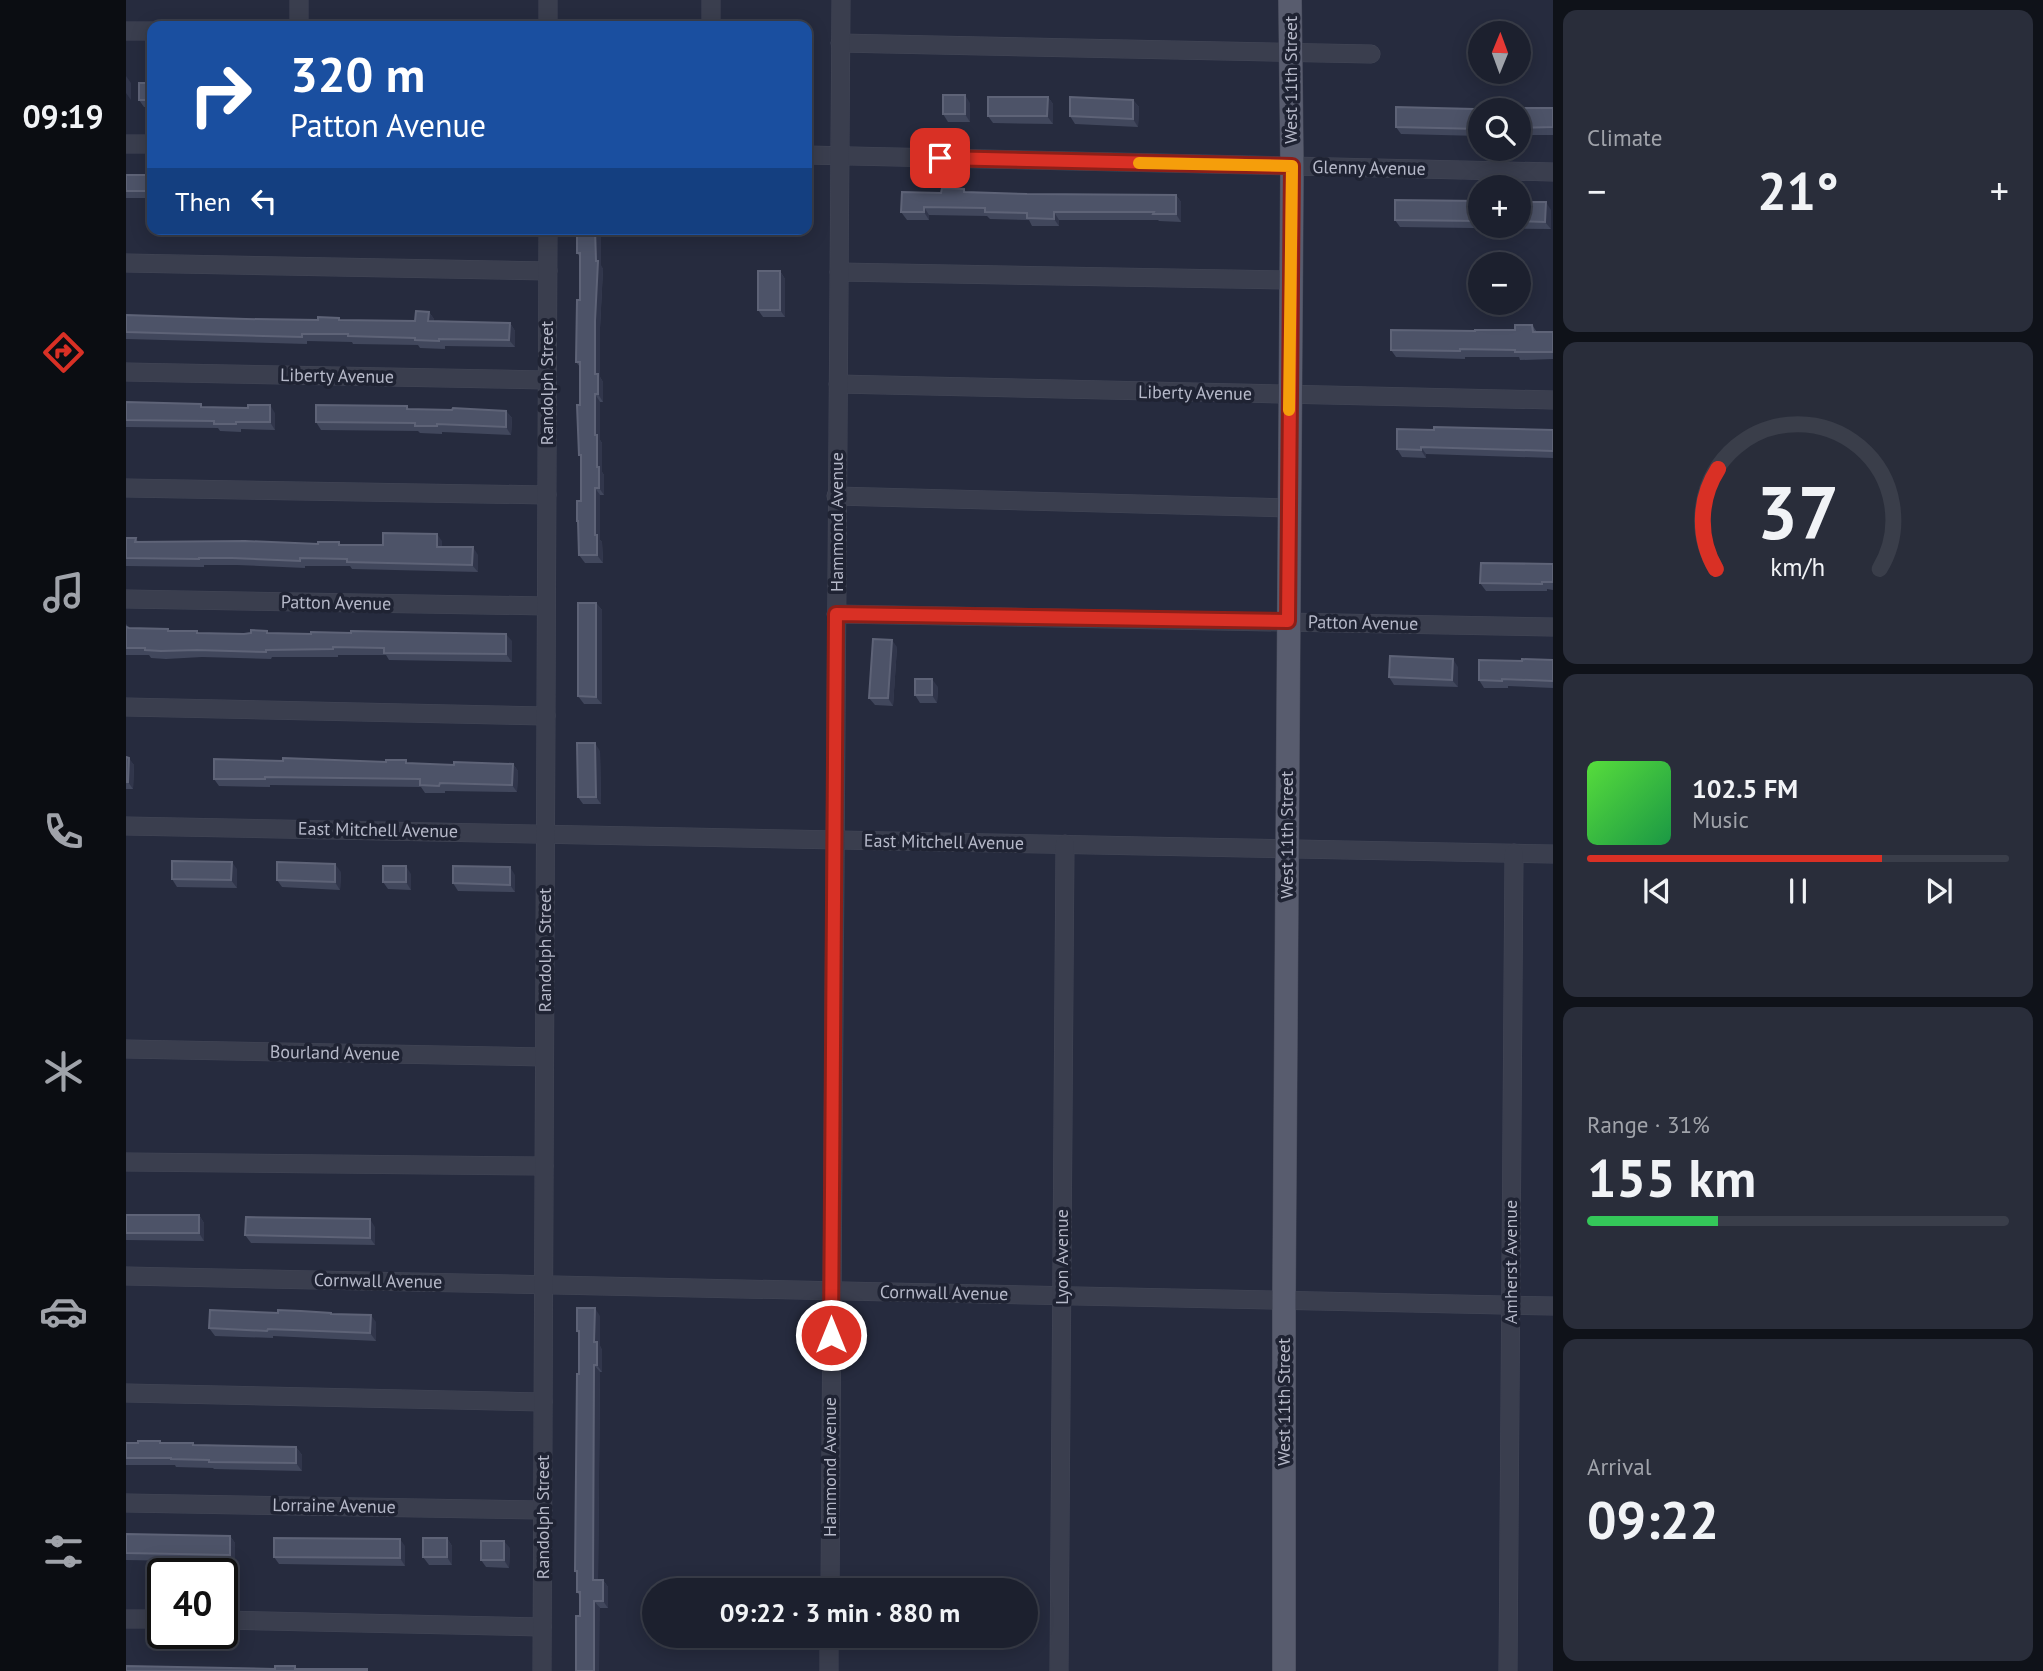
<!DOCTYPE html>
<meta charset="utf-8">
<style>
body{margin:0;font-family:"PT Sans",sans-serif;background:#292d3a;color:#f1f3f6;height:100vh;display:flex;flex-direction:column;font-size:26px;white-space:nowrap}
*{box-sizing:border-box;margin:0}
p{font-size:23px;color:#a0a3aa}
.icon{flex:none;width:38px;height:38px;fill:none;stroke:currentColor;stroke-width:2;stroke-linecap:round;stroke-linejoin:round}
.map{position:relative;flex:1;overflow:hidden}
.panel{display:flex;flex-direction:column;gap:10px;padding:10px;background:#0f1219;width:490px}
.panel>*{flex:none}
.top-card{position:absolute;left:21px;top:21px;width:665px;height:214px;border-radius:14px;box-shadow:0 4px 18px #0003,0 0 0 2px #3a3e4a;background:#1a4fa0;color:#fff;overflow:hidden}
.needle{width:46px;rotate:1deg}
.buttons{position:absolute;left:1342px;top:21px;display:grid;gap:14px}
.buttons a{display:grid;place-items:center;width:63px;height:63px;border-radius:50%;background:#1c202e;box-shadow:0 4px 18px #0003,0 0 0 2px #3a3e4a;font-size:35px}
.speed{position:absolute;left:21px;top:1558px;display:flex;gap:14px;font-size:35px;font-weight:700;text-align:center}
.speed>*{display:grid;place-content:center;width:91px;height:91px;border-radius:50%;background:#1c202e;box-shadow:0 4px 18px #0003,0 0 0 2px #3a3e4a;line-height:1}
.speed .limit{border:4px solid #111;border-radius:10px;background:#fff;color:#111}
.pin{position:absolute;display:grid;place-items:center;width:60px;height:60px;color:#fff;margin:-30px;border-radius:14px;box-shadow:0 4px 10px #0006}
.me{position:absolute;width:77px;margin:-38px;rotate:0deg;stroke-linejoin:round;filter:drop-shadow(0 0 5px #0008)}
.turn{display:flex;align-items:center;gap:24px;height:147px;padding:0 28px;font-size:32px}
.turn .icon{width:91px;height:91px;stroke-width:2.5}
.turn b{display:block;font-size:49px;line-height:60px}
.then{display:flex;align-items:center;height:66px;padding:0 28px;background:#0003;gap:14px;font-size:26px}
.big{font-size:52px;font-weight:600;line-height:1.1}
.panel .tile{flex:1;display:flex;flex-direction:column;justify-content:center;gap:10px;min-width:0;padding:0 24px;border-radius:14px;background:#292d3a}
.panel .dial{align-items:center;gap:0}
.dial svg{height:182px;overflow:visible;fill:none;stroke:#3a3e4a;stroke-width:7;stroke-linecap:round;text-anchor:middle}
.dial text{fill:#f1f3f6;stroke:none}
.song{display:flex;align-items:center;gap:21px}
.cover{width:84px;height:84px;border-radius:10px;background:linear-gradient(135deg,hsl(110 70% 55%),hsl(140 70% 35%))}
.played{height:7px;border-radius:4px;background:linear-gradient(90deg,#d93025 70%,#3a3e4a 70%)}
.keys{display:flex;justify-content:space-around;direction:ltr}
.heat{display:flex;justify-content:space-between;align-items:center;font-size:38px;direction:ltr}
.charge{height:10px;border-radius:5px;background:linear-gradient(90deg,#34c759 31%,#3a3e4a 0)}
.trip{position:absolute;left:516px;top:1578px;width:396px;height:70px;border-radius:35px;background:#1c202e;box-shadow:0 4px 18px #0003,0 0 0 2px #3a3e4a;font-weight:600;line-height:70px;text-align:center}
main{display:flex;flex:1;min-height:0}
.tabs{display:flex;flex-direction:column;width:126px;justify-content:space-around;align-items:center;background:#0b0d12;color:#a0a3aa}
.tabs .icon{width:49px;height:49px}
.tabs .on{color:#d93025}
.tabs b{font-size:32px;color:#f1f3f6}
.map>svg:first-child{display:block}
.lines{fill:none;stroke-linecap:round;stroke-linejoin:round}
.minor-casing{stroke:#434757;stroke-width:19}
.major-casing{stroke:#434757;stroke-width:24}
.minor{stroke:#3a3e4e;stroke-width:18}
.major{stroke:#585c6e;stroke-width:23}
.wall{fill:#41475c}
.shaded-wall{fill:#31364b}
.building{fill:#4d5368;stroke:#5e6377;stroke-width:2}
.route-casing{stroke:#8d1f18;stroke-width:18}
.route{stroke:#d93025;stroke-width:12}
.slow{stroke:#f59e0b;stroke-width:12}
.labels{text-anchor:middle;stroke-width:7;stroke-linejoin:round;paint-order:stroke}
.street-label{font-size:18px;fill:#b6b9c9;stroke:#1f2333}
</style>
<main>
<nav class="tabs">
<b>09:19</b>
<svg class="icon on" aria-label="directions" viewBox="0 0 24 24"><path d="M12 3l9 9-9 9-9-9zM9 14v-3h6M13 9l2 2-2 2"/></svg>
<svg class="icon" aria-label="music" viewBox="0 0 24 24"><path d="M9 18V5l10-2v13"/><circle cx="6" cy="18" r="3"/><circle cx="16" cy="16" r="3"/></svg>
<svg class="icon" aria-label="phone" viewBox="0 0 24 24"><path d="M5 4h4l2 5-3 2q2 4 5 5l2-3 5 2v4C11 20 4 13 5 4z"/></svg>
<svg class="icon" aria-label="climate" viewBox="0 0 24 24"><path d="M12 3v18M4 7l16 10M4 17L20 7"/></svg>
<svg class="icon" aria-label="car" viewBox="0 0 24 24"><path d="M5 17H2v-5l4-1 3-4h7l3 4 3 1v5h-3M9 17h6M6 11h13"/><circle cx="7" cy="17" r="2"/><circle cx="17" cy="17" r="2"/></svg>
<svg class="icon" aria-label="filters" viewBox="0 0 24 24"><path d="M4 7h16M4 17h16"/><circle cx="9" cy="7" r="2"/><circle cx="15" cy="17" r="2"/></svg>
</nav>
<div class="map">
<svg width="1427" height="1671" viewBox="0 0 1427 1671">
<rect width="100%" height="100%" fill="#262b3e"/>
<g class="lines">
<defs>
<g id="minor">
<path d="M422,0V26"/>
<path d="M173,26V0"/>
<path d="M585,26V0"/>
<path d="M0,31H26"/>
<path d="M714,43L1245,54"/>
<path d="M0,144H26"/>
<path d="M681,155L1427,172"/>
<path d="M0,263L422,271"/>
<path d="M713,272L1164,280"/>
<path d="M0,372L421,380"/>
<path d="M712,384L1427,400"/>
<path d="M0,488L421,495"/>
<path d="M710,496L1163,508"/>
<path d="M0,599L420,606"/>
<path d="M710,614L1427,627"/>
<path d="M0,707L420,716"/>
<path d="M0,826L1427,854"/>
<path d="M0,1049L418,1057"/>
<path d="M0,1162L418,1166"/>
<path d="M0,1276L1427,1306"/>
<path d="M0,1393L417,1402"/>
<path d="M0,1503L417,1510"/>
<path d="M704,1591L715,0"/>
<path d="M0,1619H37"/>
<path d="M96,1620L416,1627"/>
<path d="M416,1671L422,229"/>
<path d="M703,1671V1636"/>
<path d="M933,1671L939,844"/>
<path d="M1382,1671L1388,853"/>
</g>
<path id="major" d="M1158,1671V1301L1166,166L1164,0"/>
</defs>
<!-- minor casing -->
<use href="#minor" class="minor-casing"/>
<!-- major casing -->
<use href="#major" class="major-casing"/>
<!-- minor -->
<use href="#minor" class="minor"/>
<!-- major -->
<use href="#major" class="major"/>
</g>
<!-- wall -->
<g class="wall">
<path d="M26,83V107H18L13,100Z"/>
<path d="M922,97L927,104V124L867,123L862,116Z"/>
<path d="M1007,100L1013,107L1012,127L949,124L944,116Z"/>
<path d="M844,103V122H822L817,114Z"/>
<path d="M1427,108V135H1393V110Z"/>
<path d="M1354,110V136L1275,134L1270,127Z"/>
<rect x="0" y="175" width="26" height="23"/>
<path d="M838,189L840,192L901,194L1050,195L1055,202V222L1033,221L1032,220H933V226H906L903,220L864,219L861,216L803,215V220H781L775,212L815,193Z"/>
<path d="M1354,201V226H1393V202L1425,210V229L1274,227L1269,220Z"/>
<path d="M451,229L477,269L474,328V377L477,382V402H474V440L476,443V472L478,475V495H474V540L476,542L477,563H459L453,555L452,524L451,521L455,501V458L453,455L454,367L450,362L454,300V257L451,253Z"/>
<path d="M654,271L659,279V317H637L632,310Z"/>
<path d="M303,312L308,319V321L384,323L389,331V347L319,346V349L294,348L292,345L227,344L226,342L181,341V344L0,339V315L120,319L215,320L289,321Z"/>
<path d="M1406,325L1411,332H1427V359L1394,360L1393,357H1339V359L1270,357L1265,350L1349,331L1389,330Z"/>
<path d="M0,402L77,407L149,413V430L115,429V432L94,431L92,428L0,427Z"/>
<path d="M281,406L283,409L380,411L386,418L385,435L316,432V434L294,433L292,431L195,430L190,422Z"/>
<path d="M1308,430H1427V458L1300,454V458L1276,457L1271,449Z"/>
<path d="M0,538H10L12,542L257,545L316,541V547L352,555V572L226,569L224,566H179V568L111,565H78V567L0,566Z"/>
<path d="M1427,564V590L1421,589V591H1360L1354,583Z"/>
<path d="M470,603L476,610V704H458L452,696Z"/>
<path d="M0,624L3,628L42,629L43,631H71L73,633H142L386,641V662L263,660L260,655H212V657H146L145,659L76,657L40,659L25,658L23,655H0Z"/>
<path d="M771,647L767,706L749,705L743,698Z"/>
<path d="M1427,660V688L1382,686V688H1358L1353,680L1396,661Z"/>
<path d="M1332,667V687L1268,685L1263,677Z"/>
<path d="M812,687L811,703H794L789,695Z"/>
<path d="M474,751L475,804H457L452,797Z"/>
<path d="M0,757L8,765L7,789H0Z"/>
<path d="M157,761L328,765L387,764L392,771L391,792L319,791V793H299L295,787L144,785V787L93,786L88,779Z"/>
<path d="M111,869V888L51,887L46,879Z"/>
<path d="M215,872L214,890L156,887L151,880Z"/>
<path d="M285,874V890L262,889L257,882Z"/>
<path d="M389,875V892L332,891L327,883Z"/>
<path d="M0,1215H73L78,1223V1241L0,1240Z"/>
<path d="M249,1227V1245L125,1243L119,1235Z"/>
<path d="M206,1314L250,1322V1341L147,1336V1338L89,1336L83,1328Z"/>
<path d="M474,1316V1346L476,1350V1372H474L472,1580H477L482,1587V1608H474L454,1596L451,1592V1575L449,1571L453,1374V1335L451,1331Z"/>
<path d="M34,1441L36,1443H67L69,1445L170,1447L176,1455V1471L88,1469L87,1468L50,1467L49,1465H0V1443Z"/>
<path d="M0,1534L104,1536L109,1543V1562L0,1560Z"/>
<path d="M321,1538L326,1546V1565H303L297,1557Z"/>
<path d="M279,1546V1566L153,1564L148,1557Z"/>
<path d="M384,1548L383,1568L360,1567L355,1560Z"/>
</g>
<!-- shaded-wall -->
<g class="shaded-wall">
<path d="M0,76L5,83V100L0,93Z"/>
<path d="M839,95L844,103V122L839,114Z"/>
<path d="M922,97L927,104V124L921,116Z"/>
<path d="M1007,100L1013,107L1012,127L1007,119Z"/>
<path d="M1050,195L1055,202V222L1050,214Z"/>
<path d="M1420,202L1425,210V229L1419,222Z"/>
<path d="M798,207L803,215V220L798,212Z"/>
<path d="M928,212L933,220V226L928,219Z"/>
<path d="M469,229H475V265L477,269L474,328V377L477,382V402L472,394L469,374Z"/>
<path d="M654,271L659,279V317L654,310Z"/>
<path d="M303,312L308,319L307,329L302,321Z"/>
<path d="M384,323L389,331V347L383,340Z"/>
<path d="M469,394L474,402V440L476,443V472L478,475V495L473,488L469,435Z"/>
<path d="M144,405L149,413V430L144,422Z"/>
<path d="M380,411L386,418L385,435L380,427Z"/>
<path d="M1295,447L1300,454V458L1295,450Z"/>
<path d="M469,488L474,495V540L476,542L477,563L471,555L469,535Z"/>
<path d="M311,534L316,541V554L311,547Z"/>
<path d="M347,547L352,555V572L346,565Z"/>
<path d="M470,603L476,610V704L470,697Z"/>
<path d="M380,634L386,641V662L380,654Z"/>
<path d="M766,640L771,647L767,706L762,698Z"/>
<path d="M1327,659L1332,667V687L1326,680Z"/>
<path d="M806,679L812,687L811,703L806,695Z"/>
<path d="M469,743L474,751L475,804L470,797Z"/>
<path d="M3,758L8,765L7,789L2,782Z"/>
<path d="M387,764L392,771L391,792L386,785Z"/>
<path d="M106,862L111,869V888L105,880Z"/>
<path d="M209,864L215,872L214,890L209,882Z"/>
<path d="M280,866L285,874V890L280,882Z"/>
<path d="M384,867L389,875V892L384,885Z"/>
<path d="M73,1215L78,1223V1241L73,1233Z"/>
<path d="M244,1219L249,1227V1245L244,1238Z"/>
<path d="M469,1308L474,1316V1346L476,1350V1372L471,1365L468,1342Z"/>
<path d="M245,1315L250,1322V1341L244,1333Z"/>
<path d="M468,1365L474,1372L472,1587L467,1580Z"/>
<path d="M170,1447L176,1455V1471L170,1463Z"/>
<path d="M104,1536L109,1543V1562L104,1555Z"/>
<path d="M321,1538L326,1546V1565L321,1557Z"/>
<path d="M274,1539L279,1546V1566L274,1558Z"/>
<path d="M378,1541L384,1548L383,1568L378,1560Z"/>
<path d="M477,1580L482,1587V1608L477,1601Z"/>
<path d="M468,1601L474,1608L473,1671H468Z"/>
</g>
<!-- building -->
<g class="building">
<rect x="13" y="83" width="13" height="17"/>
<rect x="817" y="95" width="22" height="19"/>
<path d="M862,97H922L921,116H862Z"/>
<path d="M944,97L1007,100V119L944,116Z"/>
<path d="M1270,107L1388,110H1354V129L1270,127Z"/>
<path d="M1394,108H1427V127L1393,128V110H1394Z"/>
<rect x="0" y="175" width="26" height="16"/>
<path d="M816,188L838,189V192L901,194L1050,195V214H1027L1028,212H928V219L901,218V213L859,212V208L798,207V212H775L776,192L815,193Z"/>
<path d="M1269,200L1354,201V221L1269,220Z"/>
<path d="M1393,202H1420L1419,222L1393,221Z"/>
<path d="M451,229H469L470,261H472L469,321V374H472V394H469V435H471V467H473V488H469V535H471V555H453L452,521H451V501H455V455H453L451,405H454V362H450L451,300H454V253H451Z"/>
<rect x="632" y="271" width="22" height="39"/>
<path d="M290,311L303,312L302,321L384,323L383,340L313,339V341L289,340V338L222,336V334H176V337L0,332V315L120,319L192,320V317L213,318V320L289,321Z"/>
<path d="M1389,325H1406L1407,332H1427V352H1389V350L1334,349V351L1265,350V330L1349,331V330H1389Z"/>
<path d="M0,402L75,404V407L122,408V405H144V422H110V424H88V421L0,420Z"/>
<path d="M190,405L281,406V409L326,410L327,408L380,411V427L311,424V426H289V423L190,422Z"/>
<path d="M1308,427L1427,430V451L1295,447V450L1271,449V429L1308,430Z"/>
<path d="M257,533L311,534V547H347L346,565L221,562V559L174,558V561L106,558H73V559L0,558V538H10L9,542L119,541L192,544V542H213V545H257Z"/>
<path d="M1355,563L1427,564V582H1416V584L1354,583Z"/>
<path d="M452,603H470V697L452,696Z"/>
<path d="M0,627L3,628L42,629V631H71V633L118,634L125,633V630L141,631V633L185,634V632L225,633V631L380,634V654L258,653V648L207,647V649L140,650V652L71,650L35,651L19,650V648H0Z"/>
<path d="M747,639L766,640L762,698H743Z"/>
<path d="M1264,656L1327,659L1326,680L1263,677Z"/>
<path d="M1396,659L1427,660V681L1376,679V681L1353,680V660L1396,661Z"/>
<rect x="789" y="679" width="17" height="16"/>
<path d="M451,743H469L470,797H452Z"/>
<path d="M0,757L3,758L2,782H0Z"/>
<path d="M157,758L260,762V760H280V763L328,765V762L387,764L386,785L314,783L313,786L294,785V779L139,777V779H88V759L157,761Z"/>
<path d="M46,861L106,862L105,880L46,879Z"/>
<path d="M151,862L209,864V882L151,880Z"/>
<rect x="257" y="866" width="23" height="16"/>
<path d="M327,866L384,867V885L327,883Z"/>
<rect x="0" y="1215" width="73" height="18"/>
<path d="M120,1217L244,1219V1238L119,1235Z"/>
<path d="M451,1308H469L468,1342H471V1365H468L467,1580H477V1601H468V1671H450V1616H454V1592H451V1571H449L451,1374H453V1331H451Z"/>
<path d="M84,1310L152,1313V1310L175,1311L205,1313V1314L245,1315L244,1333L142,1329L141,1331L83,1328Z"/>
<path d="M12,1441H34V1443H67V1445L170,1447V1463L83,1462V1460L45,1459V1458H0V1443H12Z"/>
<path d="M0,1534L104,1536V1555L0,1553Z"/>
<path d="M148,1538L274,1539V1558L148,1557Z"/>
<rect x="297" y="1538" width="24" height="19"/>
<rect x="355" y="1541" width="23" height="19"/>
<path d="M0,1666L149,1669V1666H169V1669H241V1671H0Z"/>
</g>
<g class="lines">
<defs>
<path id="route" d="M705,1335L710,614L1162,621L1166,166L814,158"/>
</defs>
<!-- route casing -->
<use href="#route" class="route-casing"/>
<!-- route -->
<use href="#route" class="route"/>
<!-- slow -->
<path class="slow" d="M1013,163L1166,166L1163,410"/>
</g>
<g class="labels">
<!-- street labels -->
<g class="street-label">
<text transform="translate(1165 80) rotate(-90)" y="6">West 11th Street</text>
<text transform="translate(1243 168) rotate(1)" y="6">Glenny Avenue</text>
<text transform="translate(211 376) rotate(1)" y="6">Liberty Avenue</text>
<text transform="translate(421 383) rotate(-90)" y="6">Randolph Street</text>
<text transform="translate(1069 393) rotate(1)" y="6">Liberty Avenue</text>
<text transform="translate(711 522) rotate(-90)" y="6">Hammond Avenue</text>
<text transform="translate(210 603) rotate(1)" y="6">Patton Avenue</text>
<text transform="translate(1237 623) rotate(1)" y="6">Patton Avenue</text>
<text transform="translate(252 830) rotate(1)" y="6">East Mitchell Avenue</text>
<text transform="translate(1161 835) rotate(-90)" y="6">West 11th Street</text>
<text transform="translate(818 842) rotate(1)" y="6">East Mitchell Avenue</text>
<text transform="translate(419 950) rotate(-90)" y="6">Randolph Street</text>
<text transform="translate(209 1053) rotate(1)" y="6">Bourland Avenue</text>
<text transform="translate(936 1257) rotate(-90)" y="6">Lyon Avenue</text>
<text transform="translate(1385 1262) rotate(-90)" y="6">Amherst Avenue</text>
<text transform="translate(252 1281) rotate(1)" y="6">Cornwall Avenue</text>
<text transform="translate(818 1293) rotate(1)" y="6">Cornwall Avenue</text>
<text transform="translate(1158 1402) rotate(-90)" y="6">West 11th Street</text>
<text transform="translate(704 1467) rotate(-90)" y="6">Hammond Avenue</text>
<text transform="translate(208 1506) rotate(1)" y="6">Lorraine Avenue</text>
<text transform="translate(417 1517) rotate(-90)" y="6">Randolph Street</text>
</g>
</g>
</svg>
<div class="buttons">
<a><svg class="needle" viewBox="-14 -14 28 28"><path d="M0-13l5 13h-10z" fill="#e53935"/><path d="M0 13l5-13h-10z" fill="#a0a3aa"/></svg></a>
<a><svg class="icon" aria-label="search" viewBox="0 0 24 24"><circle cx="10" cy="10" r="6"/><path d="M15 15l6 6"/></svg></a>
<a>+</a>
<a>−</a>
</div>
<div class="speed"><div class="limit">40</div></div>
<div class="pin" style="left:814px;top:158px;background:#d93025"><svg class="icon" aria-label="arrive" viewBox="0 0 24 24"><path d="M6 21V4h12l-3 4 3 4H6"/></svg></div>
<svg class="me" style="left:705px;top:1335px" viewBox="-20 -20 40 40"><circle r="17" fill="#d93025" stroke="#fff" stroke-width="3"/><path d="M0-11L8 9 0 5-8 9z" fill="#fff"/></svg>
<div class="trip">09:22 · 3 min · 880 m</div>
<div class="top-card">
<div class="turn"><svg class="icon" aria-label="right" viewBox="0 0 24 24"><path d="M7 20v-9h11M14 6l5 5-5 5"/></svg><div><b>320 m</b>Patton Avenue</div></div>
<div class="then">Then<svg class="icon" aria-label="left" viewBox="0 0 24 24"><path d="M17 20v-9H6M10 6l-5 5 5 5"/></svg></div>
</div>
</div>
<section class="panel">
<div class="tile"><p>Climate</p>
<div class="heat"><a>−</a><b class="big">21°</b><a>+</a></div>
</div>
<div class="tile dial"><svg viewBox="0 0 100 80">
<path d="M14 69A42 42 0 1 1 86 69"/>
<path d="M14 69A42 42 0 0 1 15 25" stroke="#d93025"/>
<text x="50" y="56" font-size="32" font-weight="700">37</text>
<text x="50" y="72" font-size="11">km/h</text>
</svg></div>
<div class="tile">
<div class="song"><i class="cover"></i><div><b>102.5 FM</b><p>Music</p></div></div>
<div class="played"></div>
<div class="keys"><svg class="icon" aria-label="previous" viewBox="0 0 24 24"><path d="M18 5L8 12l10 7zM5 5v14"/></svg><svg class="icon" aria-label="pause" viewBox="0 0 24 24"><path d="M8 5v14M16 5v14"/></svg><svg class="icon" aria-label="next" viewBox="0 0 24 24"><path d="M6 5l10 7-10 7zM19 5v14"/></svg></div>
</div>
<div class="tile"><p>Range · 31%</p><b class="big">155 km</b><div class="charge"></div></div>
<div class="tile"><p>Arrival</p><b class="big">09:22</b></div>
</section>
</main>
